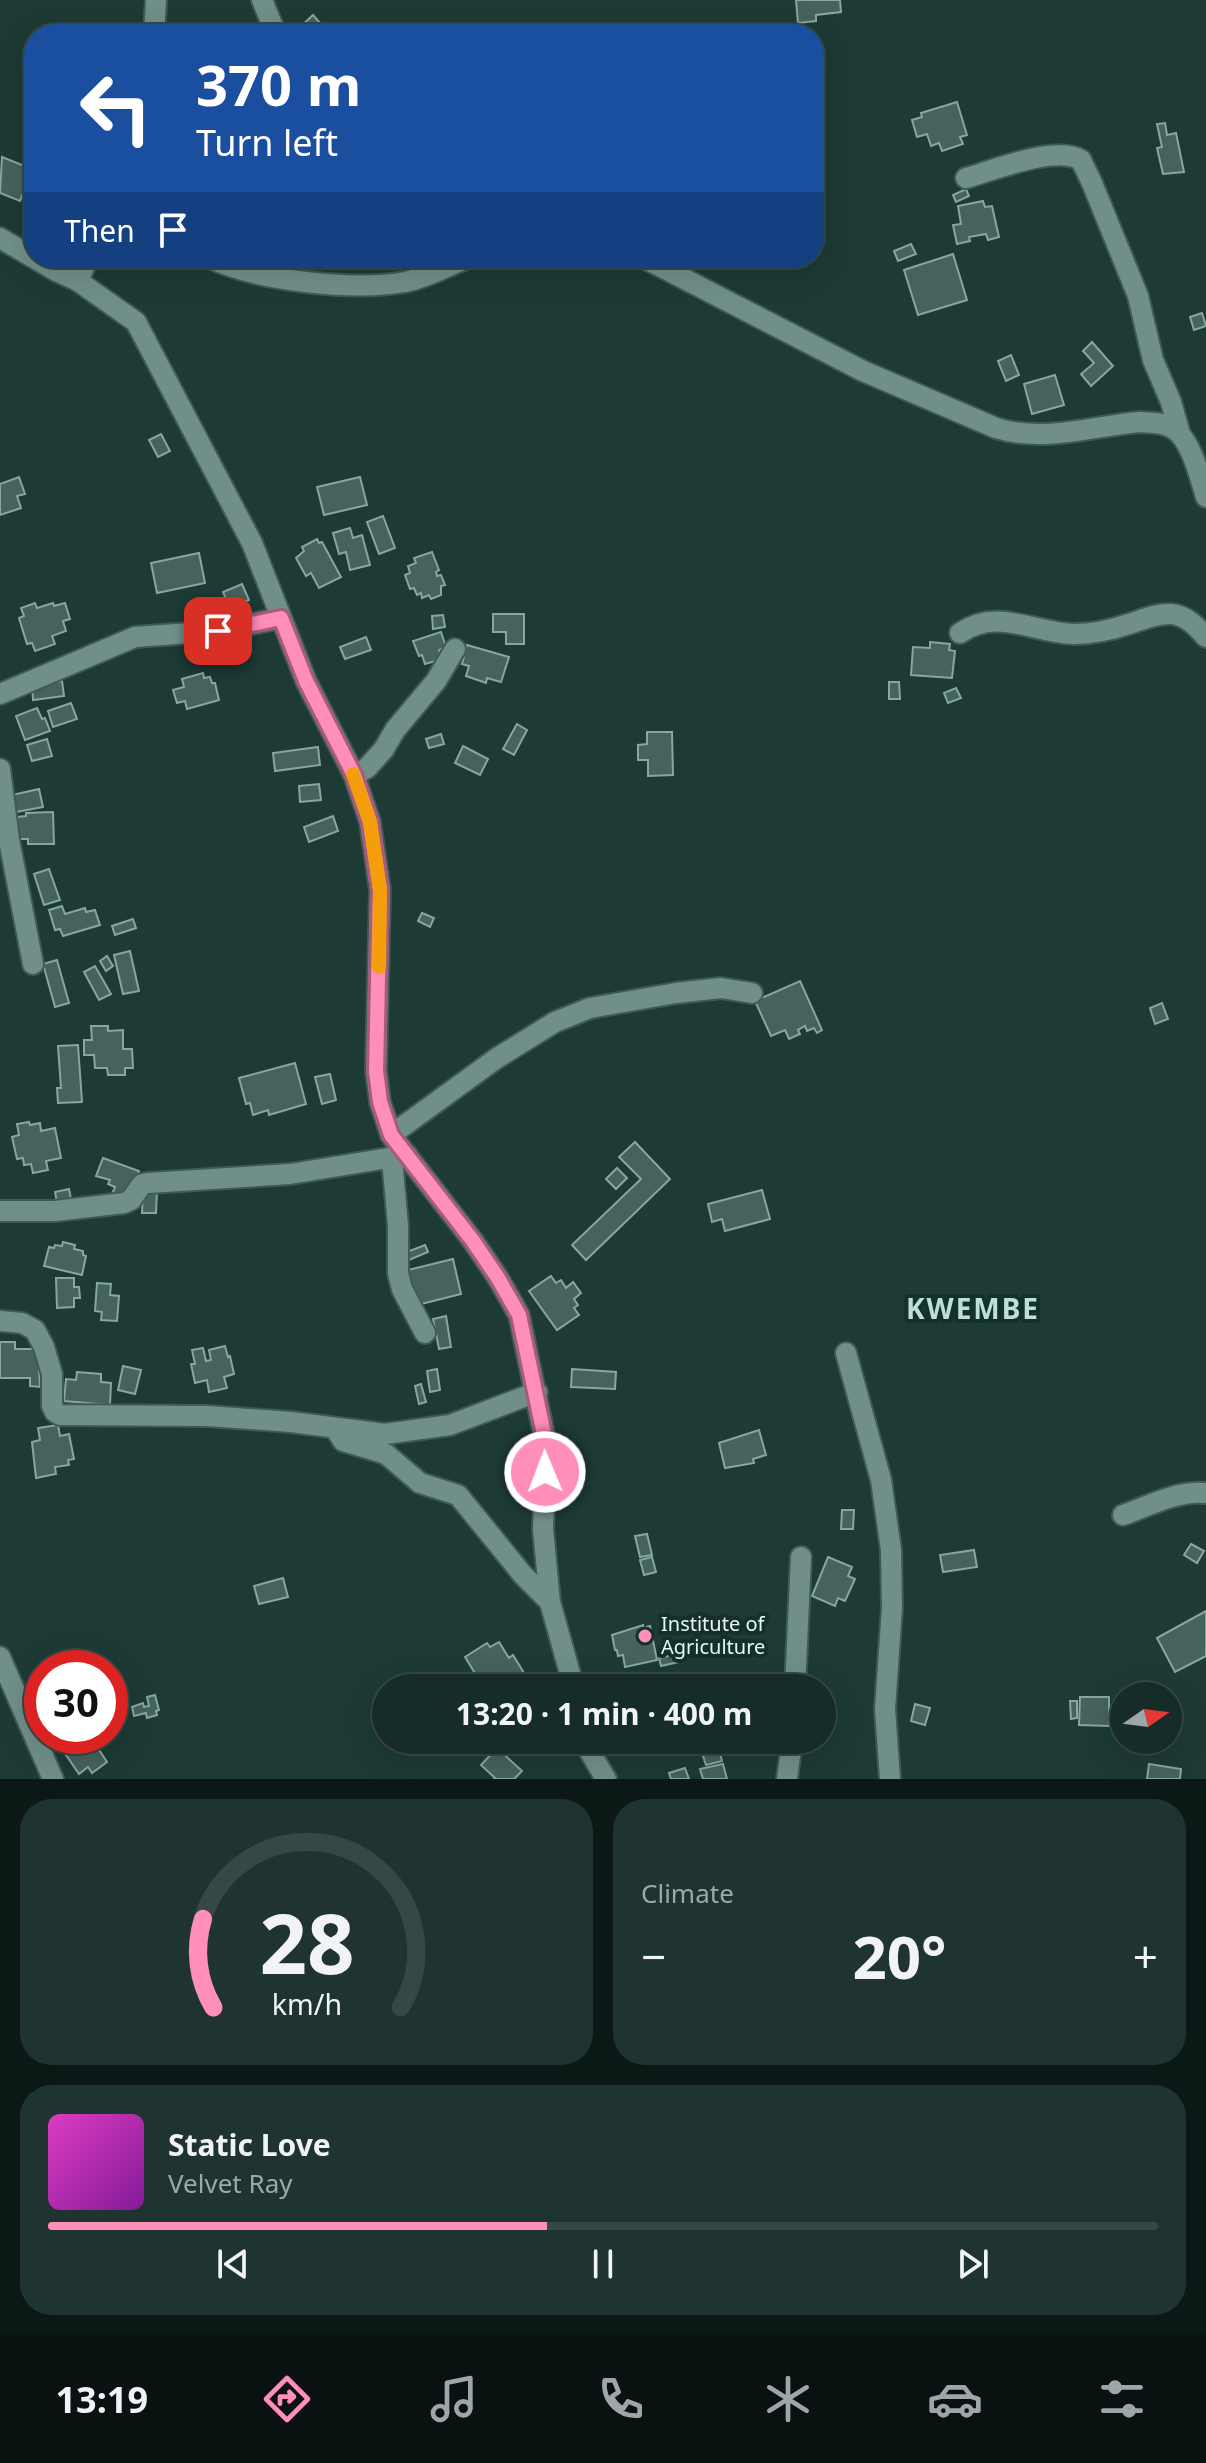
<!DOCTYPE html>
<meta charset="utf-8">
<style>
body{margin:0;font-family:"Noto Sans",sans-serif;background:#1f3430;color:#f1f3f6;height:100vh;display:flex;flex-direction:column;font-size:30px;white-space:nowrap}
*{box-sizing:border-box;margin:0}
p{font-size:26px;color:#9ea7a8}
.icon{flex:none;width:44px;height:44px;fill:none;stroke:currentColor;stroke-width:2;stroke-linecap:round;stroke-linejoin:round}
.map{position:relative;height:1779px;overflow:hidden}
.sheet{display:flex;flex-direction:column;gap:20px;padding:20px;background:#0c1816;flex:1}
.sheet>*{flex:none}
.banner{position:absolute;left:24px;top:24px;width:800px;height:244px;border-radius:32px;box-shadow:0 8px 32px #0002,0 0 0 2px #354845;background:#1a4fa0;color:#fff;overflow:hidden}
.needle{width:52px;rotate:76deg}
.buttons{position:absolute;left:1110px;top:1682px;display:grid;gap:16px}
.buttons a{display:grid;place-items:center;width:72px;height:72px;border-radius:50%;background:#162c28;box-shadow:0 8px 32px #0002,0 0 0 2px #354845;font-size:40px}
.speed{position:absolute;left:24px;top:1650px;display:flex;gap:16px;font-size:40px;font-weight:700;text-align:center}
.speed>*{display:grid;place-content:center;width:104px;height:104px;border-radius:50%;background:#162c28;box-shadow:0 8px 32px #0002,0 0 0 2px #354845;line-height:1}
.speed .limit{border:12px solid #d22;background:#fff;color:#111}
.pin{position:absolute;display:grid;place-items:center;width:68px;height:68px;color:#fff;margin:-34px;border-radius:16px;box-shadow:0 4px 12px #0006}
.me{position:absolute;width:88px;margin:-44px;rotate:359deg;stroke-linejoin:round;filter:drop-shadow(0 0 6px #0008)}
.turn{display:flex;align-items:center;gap:28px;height:168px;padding:0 40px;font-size:36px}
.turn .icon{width:104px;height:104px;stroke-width:2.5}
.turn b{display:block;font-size:56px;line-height:68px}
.then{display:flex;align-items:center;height:76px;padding:0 40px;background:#0003;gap:16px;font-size:30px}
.big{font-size:60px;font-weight:700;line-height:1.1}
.sheet .widget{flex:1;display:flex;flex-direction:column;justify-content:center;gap:12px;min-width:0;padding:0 28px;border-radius:32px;background:#1f3430}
.sheet .dial{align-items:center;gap:0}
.dial svg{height:208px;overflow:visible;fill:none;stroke:#354845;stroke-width:7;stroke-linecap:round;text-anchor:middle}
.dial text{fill:#f1f3f6;stroke:none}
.song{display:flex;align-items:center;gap:24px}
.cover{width:96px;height:96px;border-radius:12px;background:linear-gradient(135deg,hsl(310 70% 55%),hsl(290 70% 35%))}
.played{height:8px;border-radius:4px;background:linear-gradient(90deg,#ff8eba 45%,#354845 45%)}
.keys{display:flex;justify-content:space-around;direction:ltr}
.heat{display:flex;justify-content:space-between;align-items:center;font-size:44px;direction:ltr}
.sheet .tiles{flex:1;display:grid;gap:20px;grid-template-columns:1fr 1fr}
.widget:last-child{grid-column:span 2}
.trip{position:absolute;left:372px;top:1674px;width:464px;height:80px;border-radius:40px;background:#162c28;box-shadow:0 8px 32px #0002,0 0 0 2px #354845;font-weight:700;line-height:80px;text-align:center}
.menu{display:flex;height:128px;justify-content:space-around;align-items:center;background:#091210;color:#9ea7a8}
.menu .icon{width:56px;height:56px}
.menu .on{color:#ff8eba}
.menu b{font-size:36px;color:#f1f3f6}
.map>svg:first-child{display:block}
.building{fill:#45625d;stroke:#86a6a0;stroke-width:2}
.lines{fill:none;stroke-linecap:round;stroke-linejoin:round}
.minor-casing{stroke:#3f5955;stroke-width:24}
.minor{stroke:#708f89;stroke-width:20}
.route-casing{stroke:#a65c79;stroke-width:20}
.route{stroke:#ff8eba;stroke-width:14}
.slow{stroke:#f59e0b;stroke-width:14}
.poi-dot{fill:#ff8eba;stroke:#13302b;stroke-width:3}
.labels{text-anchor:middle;stroke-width:8;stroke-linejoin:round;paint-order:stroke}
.poi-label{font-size:20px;fill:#e7f7f4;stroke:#13302b;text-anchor:start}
.district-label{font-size:28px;font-weight:bold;letter-spacing:2px;fill:#bedfd8;stroke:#13302b}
</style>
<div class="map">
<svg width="1206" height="1779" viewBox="0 0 1206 1779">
<rect width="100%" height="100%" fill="#1d3a35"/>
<!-- building -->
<g class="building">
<path d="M796,0H840L841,12L816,15V21L798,23Z"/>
<path d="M313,15L328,32L326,34H302L298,29Z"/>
<path d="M957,102L967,135L960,137L963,144L942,151L939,143L931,146L927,134L917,137L912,120L922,117L921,113Z"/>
<path d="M1165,123L1167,135L1176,133L1184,172L1163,174L1157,148L1162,147L1157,124Z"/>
<path d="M2,157L32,169L20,201L0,193Z"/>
<path d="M966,189L969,196L956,202L953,195Z"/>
<path d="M983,201L985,207L992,206L999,237L988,240L986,234L969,237L970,241L957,244L953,225L961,224L958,206Z"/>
<path d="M911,244L916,254L898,261L894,251Z"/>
<path d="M953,254L967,300L918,315L904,270Z"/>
<path d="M1202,313L1206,326L1194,330L1190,317Z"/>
<path d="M1092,342L1113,366L1091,386L1081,374L1094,363L1083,351Z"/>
<path d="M1011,355L1019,375L1006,381L998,361Z"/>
<path d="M1055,375L1064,405L1032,414L1024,384Z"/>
<path d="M161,434L170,451L158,457L149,440Z"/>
<path d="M19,477L25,494L17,496L21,508L0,515V484Z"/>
<path d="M360,477L367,505L324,515L317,487Z"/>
<path d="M383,516L395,548L379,554L367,522Z"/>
<path d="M350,528L353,538L362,535L370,565L350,570L346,552L339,554L333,533Z"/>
<path d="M317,539L319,543L322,542L341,577L319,588L311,573L306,576L296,558L304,551L302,547Z"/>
<path d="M432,552L439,570L436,572L437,576L441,575L445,585L441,586V595L431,599L429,595L422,598L421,593L417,595L414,588L410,589L405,575L410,573L408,566L416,563L414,558Z"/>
<path d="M199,553L205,583L157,593L151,563Z"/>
<path d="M242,584L249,600L230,608L223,592Z"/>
<path d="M35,603L37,608L53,603L54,606L65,603L70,619L63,621L66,631L52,636L55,644L35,651L32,643L27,644L19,618L24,616L21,608Z"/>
<path d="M493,614H524V644H506V632H493Z"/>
<path d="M443,615L445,627L433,629L432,616Z"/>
<path d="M441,632L446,647L439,650L442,659L425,664L422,655L419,656L413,641Z"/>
<path d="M366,637L371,650L345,659L340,647Z"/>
<path d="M930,642L950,644L949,650L955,651L952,678L911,675L913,647L930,648Z"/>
<path d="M467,645L509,657L501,682L487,678L486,683L466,676L469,666L462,664Z"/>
<path d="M203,673L204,678L210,677L212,683H215L219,700L187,709L185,701L177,703L173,690L184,687L182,679Z"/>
<path d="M62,681L64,696L33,700L32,684Z"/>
<path d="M889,682H899L900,699H889Z"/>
<path d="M956,688L961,698L948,703L944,693Z"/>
<path d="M71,703L77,719L53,727L48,711Z"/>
<path d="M37,708L42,719L45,718L50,731L25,740L16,716Z"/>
<path d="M517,724L527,730L514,755L503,749Z"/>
<path d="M647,732H672L673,775L648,776V760H638V745L647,744Z"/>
<path d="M441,734L444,744L429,748L426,739Z"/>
<path d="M47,739L52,756L32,761L27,745Z"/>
<path d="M463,746L488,759L480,775L455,763Z"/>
<path d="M318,747L320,765L275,771L273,753Z"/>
<path d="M319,784L321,800L300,802L299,786Z"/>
<path d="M39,789L43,807L16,812L12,795Z"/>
<path d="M53,812L54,844H28V839H18L17,817L26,816V813Z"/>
<path d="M333,816L338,831L309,842L304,827Z"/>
<path d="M49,869L60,900L44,905L34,874Z"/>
<path d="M62,906L65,914L85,908L86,912L95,910L100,925L63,936L60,929L55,930L49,910Z"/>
<path d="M422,913L434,918L430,927L418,921Z"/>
<path d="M133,919L136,928L115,935L112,926Z"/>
<path d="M130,951L139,991L123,994L114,955Z"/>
<path d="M107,956L113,966L106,971L100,961Z"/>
<path d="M57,960L69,1003L55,1007L43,964Z"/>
<path d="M95,966L111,994L99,1000L84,972Z"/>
<path d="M800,981L822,1030L817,1033L814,1028L807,1031L805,1026L798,1030L800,1034L789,1039L785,1030L771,1036L755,1001Z"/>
<path d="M1162,1003L1168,1019L1155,1024L1150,1008Z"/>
<path d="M91,1026H108V1031L123,1030V1049H132L133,1068H125V1075H108L107,1068H95L94,1055H84V1040H92Z"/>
<path d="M78,1045L82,1102L58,1103L57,1088H61L58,1046Z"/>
<path d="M295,1063L306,1104L269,1115L268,1110L253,1115L250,1103L246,1104L239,1078Z"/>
<path d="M330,1074L336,1100L322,1104L315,1077Z"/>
<path d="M29,1122L30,1125L40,1123L41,1131L55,1128L61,1158L46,1161L48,1170L33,1173L31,1164L24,1165L23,1158L17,1159L12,1137L19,1135L17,1124Z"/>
<path d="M635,1142L670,1179L586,1260L572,1245L641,1179L619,1157Z"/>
<path d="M103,1158L139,1171L133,1188L124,1196L113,1192L115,1187L108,1184L110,1180L96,1176Z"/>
<path d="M617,1168L627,1178L616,1189L606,1179Z"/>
<path d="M69,1189L72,1204L58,1208L55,1192Z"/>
<path d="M143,1190H157L156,1213H142Z"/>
<path d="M762,1190L770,1219L725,1231L722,1219L712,1222L708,1204Z"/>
<path d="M63,1242L75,1245L74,1249L83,1251V1255L86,1256L82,1275L44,1266L49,1247L54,1248L55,1245L62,1246Z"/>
<path d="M425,1245L428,1252L402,1263L399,1255Z"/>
<path d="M453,1259L461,1294L417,1305L408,1270Z"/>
<path d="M551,1276L556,1283L561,1280L566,1288L573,1282L581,1293L574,1299L578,1305L574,1308L579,1315L557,1330L529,1291Z"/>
<path d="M56,1278H74V1287H79L80,1298H74V1307L57,1308Z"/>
<path d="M97,1283L111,1284L110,1295L119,1296L117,1321L101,1320L102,1312L95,1311Z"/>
<path d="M446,1316L451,1347L439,1349L433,1319Z"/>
<path d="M0,1342H15V1349H38L40,1387L30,1386V1378H0Z"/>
<path d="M225,1346L228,1357L230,1356L234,1374L224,1377L227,1388L209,1392L207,1380L195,1383L191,1364H195L192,1350L203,1348L206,1361L211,1360L209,1350Z"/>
<path d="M123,1366L141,1370L135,1394L118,1390Z"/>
<path d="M437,1369L440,1390L430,1392L427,1371Z"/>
<path d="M572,1369L616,1372L615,1389L571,1387Z"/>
<path d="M77,1372L101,1374V1382L111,1383L110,1405L64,1401L66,1379L76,1380Z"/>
<path d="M421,1384L426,1402L419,1404L415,1386Z"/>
<path d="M58,1425L60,1436L69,1434L74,1459L68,1460L69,1465L55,1467L56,1474L36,1478L32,1442L40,1440L38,1428Z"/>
<path d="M759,1430L766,1455L753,1459L754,1463L725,1468L719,1443Z"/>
<path d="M842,1510H854L853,1529H841Z"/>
<path d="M647,1534L652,1555L640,1557L635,1536Z"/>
<path d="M1191,1544L1204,1551L1197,1563L1184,1555Z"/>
<path d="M974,1550L977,1567L943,1572L940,1555Z"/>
<path d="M652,1557L656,1572L644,1575L640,1560Z"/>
<path d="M828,1557L852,1567L848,1576L855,1579L845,1601L838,1598L835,1606L812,1596Z"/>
<path d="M283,1578L288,1597L259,1604L254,1586Z"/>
<path d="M1206,1611V1656L1175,1672L1157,1638Z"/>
<path d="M643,1625V1628L650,1626L657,1660L625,1667L623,1655L618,1656L617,1650H615L612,1635Z"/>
<path d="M499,1642L509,1658L513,1655L524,1673L501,1688H484L465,1657L487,1643L490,1647Z"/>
<path d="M677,1654L679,1662L661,1666L659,1658Z"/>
<path d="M155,1695L159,1710L156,1711L157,1715L147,1718L146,1713L134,1716L132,1707L143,1703L144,1707L149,1706L147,1697Z"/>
<path d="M1080,1697H1109V1726L1079,1725Z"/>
<path d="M1070,1701H1077V1718L1071,1719Z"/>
<path d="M915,1704L930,1708L925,1725L911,1721Z"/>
<path d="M90,1736L107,1762L92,1773L88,1767L79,1774L64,1752Z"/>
<path d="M440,1740H465L451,1753Z"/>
<path d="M497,1748L522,1771L514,1779H494L495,1778L481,1765Z"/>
<path d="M719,1749L722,1761L706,1765L702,1753Z"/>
<path d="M723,1764L727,1779H703L700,1769Z"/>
<path d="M1149,1764L1181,1769L1180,1779H1147Z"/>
<path d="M685,1768L689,1779H671L669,1773Z"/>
</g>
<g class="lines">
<defs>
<g id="minor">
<path d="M262,0L276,34"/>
<path d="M154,34L156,0"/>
<path d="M966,178C994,170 1055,145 1081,160L1092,183L1138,296L1153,360L1171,402L1180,434"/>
<path d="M0,238L56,271L78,281L136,322L252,543L306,681L354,775L370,822L380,890L376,1071L380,1102L391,1135L473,1241L498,1278L519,1315L546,1444L543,1529L550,1602L574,1688"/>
<path d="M210,258C257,281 353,291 405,282C427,278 447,266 468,258"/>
<path d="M644,258L863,371L996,428C1044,443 1092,426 1140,422C1151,423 1163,422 1172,428C1191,438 1200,478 1206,497"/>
<path d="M78,281L88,258"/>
<path d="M960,633C998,607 1033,633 1074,634C1093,634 1111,630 1129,624C1142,620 1157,613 1171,614C1186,615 1197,627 1206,637"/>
<path d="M0,694L135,637L218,631L281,618"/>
<path d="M0,769L9,840L33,964"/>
<path d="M354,775L367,768L384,749L395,730L436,681L455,649"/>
<path d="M391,1135L497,1058L555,1022L590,1008L676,993L721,988L752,993"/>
<path d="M392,1159L398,1226V1273L402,1289L425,1333"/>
<path d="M0,1211H55L124,1203L131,1200L142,1184L148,1183L290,1174L407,1155"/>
<path d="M0,1321L22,1323L35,1330L44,1347L52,1374V1406L55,1412L60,1415L208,1416L291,1422L385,1434L450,1425L537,1392"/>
<path d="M846,1353L881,1480L891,1550L892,1608L885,1709L890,1779"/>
<path d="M335,1428L343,1441L386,1454L420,1483L458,1495L523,1575L550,1602"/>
<path d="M1123,1515C1149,1506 1178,1490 1206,1493"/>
<path d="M0,1657L53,1779"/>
<path d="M795,1688L801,1557"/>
<path d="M585,1740L587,1747L606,1779"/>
<path d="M787,1779L792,1740"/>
</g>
</defs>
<!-- minor casing -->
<use href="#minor" class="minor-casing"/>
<!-- minor -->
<use href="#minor" class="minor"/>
</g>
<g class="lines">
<defs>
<path id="route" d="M218,631L281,618L306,681L354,775L370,822L380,890L376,1071L380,1102L391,1135L473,1241L498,1278L519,1315L546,1444L545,1472"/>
</defs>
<!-- route casing -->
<use href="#route" class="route-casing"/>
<!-- route -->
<use href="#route" class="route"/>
<!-- slow -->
<path class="slow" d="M353,774L370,822L380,890L379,967"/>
</g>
<!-- markers -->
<circle class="poi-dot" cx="645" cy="1636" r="8"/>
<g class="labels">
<!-- poi labels -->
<g class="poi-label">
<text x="661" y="1631">Institute of<tspan x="661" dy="23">Agriculture</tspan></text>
</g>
<!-- district labels -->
<g class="district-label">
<text x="973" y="1319">KWEMBE</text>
</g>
</g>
</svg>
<div class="buttons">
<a><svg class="needle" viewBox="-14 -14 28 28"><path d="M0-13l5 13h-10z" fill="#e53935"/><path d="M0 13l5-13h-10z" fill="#9ea7a8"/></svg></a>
</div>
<div class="speed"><div class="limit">30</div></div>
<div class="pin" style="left:218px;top:631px;background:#d93025"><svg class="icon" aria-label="arrive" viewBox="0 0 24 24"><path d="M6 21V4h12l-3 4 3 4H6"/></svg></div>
<svg class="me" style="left:545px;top:1472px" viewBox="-20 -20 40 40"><circle r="17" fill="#ff8eba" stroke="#fff" stroke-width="3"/><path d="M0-11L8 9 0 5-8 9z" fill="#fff"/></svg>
<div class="trip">13:20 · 1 min · 400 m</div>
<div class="banner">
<div class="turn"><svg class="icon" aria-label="left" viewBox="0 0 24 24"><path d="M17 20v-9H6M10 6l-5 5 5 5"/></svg><div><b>370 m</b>Turn left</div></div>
<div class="then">Then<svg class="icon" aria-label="arrive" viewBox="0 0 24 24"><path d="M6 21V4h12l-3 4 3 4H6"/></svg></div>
</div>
</div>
<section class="sheet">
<div class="tiles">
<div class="widget dial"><svg viewBox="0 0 100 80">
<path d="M14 69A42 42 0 1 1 86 69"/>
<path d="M14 69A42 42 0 0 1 10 35" stroke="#ff8eba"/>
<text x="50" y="56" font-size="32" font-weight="700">28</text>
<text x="50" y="72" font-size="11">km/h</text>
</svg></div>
<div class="widget"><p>Climate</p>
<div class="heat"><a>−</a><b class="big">20°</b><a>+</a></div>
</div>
<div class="widget">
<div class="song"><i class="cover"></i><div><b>Static Love</b><p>Velvet Ray</p></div></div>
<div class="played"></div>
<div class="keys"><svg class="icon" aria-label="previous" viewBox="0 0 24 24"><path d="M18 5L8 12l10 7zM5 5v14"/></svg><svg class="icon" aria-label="pause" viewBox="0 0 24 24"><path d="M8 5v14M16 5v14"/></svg><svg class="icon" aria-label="next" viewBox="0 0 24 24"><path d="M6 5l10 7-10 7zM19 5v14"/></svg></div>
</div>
</div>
</section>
<nav class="menu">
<b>13:19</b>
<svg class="icon on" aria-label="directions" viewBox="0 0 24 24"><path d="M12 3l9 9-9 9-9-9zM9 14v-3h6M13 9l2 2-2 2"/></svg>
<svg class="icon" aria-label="music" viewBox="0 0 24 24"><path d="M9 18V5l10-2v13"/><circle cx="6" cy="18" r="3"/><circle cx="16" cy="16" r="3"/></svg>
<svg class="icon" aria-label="phone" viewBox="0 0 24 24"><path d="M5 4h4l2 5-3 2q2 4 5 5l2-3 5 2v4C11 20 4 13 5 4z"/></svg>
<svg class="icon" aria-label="climate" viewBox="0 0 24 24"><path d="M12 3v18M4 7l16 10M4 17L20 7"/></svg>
<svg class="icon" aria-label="car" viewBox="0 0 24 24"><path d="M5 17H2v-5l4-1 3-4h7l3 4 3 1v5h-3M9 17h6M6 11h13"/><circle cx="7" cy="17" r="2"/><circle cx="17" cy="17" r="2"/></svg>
<svg class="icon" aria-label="filters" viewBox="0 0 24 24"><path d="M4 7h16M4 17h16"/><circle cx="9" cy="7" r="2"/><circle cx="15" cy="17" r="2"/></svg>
</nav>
